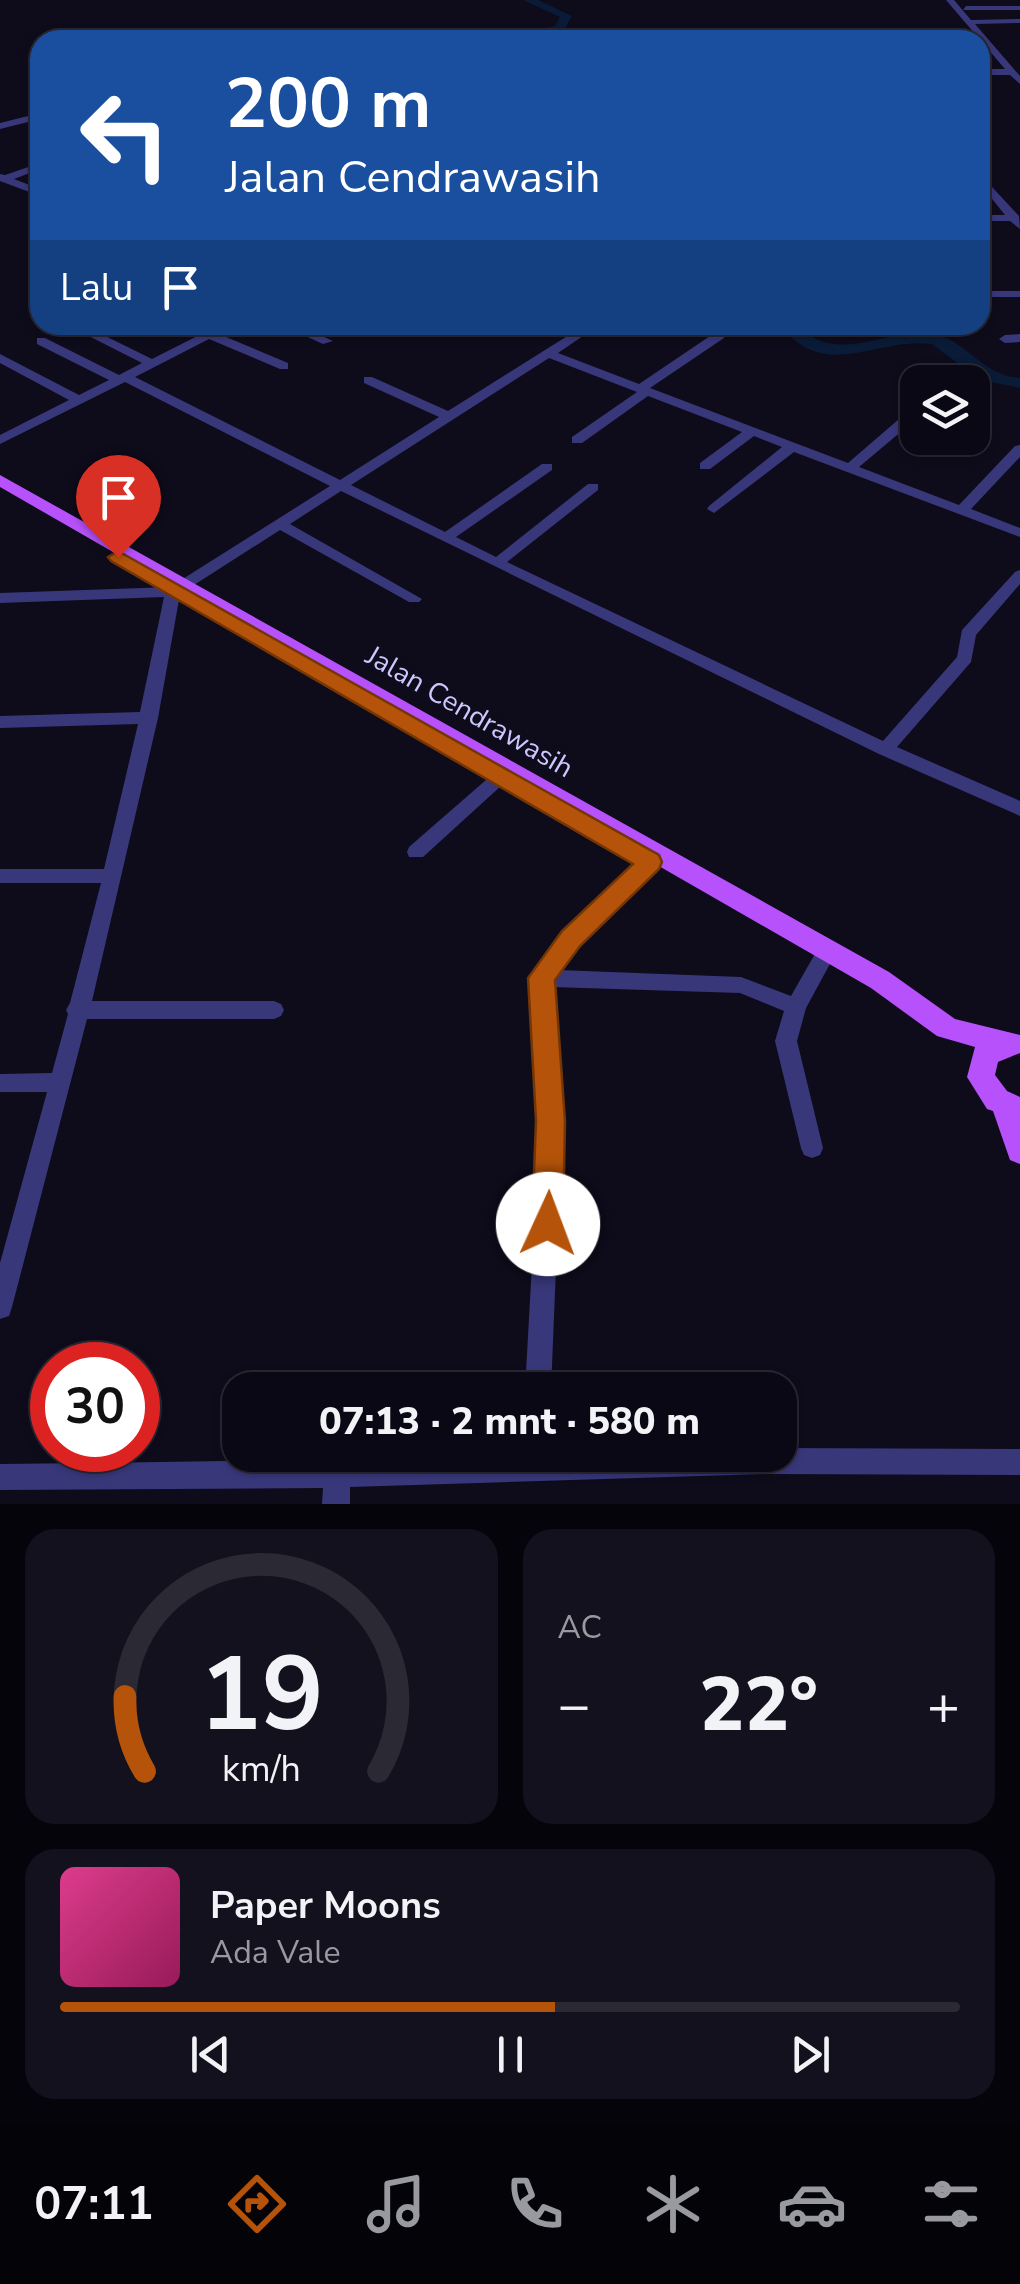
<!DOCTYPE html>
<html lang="id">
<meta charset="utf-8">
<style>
body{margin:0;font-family:"Nunito Sans",sans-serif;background:#13111d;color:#f1f3f6;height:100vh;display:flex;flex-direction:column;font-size:38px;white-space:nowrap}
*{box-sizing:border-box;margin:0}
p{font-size:32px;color:#999aa0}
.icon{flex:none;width:55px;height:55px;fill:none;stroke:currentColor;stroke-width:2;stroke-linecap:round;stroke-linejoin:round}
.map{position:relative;height:1504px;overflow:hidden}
.sheet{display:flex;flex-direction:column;gap:25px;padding:25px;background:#06040b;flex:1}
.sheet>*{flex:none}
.banner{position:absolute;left:30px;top:30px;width:960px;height:305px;border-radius:30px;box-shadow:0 2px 8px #0004,0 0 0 2px #2a2934;background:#1a4fa0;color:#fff;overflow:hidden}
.controls{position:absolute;left:900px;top:365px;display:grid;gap:20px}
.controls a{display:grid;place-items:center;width:90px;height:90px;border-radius:20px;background:#0a0814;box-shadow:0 2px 8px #0004,0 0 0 2px #2a2934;font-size:50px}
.speed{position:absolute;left:30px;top:1342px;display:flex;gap:20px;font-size:50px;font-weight:700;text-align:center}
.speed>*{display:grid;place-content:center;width:130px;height:130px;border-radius:50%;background:#0a0814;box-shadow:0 2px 8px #0004,0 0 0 2px #2a2934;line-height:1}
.speed .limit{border:15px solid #d22;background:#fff;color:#111}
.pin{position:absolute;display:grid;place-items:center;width:85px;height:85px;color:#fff;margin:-102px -42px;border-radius:50% 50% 50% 0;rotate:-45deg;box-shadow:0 0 10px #0007}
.pin .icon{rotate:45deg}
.me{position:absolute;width:110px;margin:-55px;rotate:2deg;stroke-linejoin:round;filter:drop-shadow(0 0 8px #0008)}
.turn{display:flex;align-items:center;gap:35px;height:210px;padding:0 30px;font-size:45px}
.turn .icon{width:130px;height:130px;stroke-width:2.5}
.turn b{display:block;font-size:70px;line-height:85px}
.then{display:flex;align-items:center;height:95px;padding:0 30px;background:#0003;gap:20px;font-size:38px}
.big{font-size:75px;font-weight:800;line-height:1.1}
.sheet .tile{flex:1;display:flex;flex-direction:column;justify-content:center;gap:15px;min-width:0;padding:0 35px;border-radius:30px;background:#13111d}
.sheet .dial{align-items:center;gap:0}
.dial svg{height:260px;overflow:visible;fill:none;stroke:#2a2934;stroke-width:7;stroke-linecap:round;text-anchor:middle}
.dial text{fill:#f1f3f6;stroke:none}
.song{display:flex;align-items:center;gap:30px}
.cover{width:120px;height:120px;border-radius:15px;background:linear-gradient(135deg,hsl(330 70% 55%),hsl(330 70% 35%))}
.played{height:10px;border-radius:5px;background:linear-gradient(90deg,#b45309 55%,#2a2934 55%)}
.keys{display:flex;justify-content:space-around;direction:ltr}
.heat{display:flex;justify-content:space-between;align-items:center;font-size:55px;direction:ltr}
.sheet .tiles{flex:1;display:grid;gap:25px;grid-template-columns:1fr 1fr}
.tile:last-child{grid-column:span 2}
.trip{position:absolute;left:222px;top:1372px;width:575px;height:100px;border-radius:30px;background:#0a0814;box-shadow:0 2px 8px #0004,0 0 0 2px #2a2934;font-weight:800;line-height:100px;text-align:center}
.tabs{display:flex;height:160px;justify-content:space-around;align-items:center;background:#040308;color:#999aa0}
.tabs .icon{width:70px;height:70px}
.tabs .active{color:#b45309}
.tabs b{font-size:45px;color:#f1f3f6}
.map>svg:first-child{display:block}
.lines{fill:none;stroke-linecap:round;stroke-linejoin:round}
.river{fill:#091b36;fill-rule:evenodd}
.minor{fill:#38377a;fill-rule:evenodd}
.major{fill:#b751fb;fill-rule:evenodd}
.route{fill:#b45309;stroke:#753606;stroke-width:2.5}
.labels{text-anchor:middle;stroke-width:10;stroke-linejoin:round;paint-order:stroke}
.street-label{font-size:28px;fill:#ccc7fe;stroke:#0e0b1b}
</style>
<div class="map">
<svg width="1020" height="1504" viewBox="0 0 1020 1504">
<rect width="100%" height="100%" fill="#0e0b1b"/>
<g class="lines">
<!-- river -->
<g class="river">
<path d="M523,0H538L572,16L564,30L547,35L548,40H536L537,30L555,26L560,17Z"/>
<path d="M780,325H798C833,364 880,332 924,333C965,334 978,375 1020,378V388L980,380L932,344C875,337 825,383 780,325Z"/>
</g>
<!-- minor -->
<g class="minor">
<path d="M946,0H954L971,20L1020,19V23L975,24L1020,76V84L1010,75H980V69H1005Z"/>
<path d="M966,6H1020V10H963Z"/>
<path d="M804,36L809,40H801Z"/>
<path d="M40,113V119L0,129V123Z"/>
<path d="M40,163V169L14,179L40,189V196L0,181V174L5,175Z"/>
<path d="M980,174L1019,216L1020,229L1010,221H980V215H1005L980,184Z"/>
<rect x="980" y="291" width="40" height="6"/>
<path d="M67,325H83L152,359L219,325H234L219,334L288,363V369H280L209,339L135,377L340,480L439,417L364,383V377H372L448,411L585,325H599L558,353L639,384L716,332H724V338L650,388L848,463L899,419H909V425L859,467L959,505L1015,446L1020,445V457L971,509L1020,528V537L794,452L714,513L707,509L709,506L782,447L754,436L710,469H700V463L742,432L648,396L582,443H572V437L637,392L549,358L351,485L445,532L542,464H552V470L456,537L496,557L588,484H598V490L507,562L883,741L957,657L962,630L1015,572L1020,570V584L976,635L971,662L897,747L1020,801V816L879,754L341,491L290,524L422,599L419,602H409L280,530L180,594L158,718L92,1001H274L281,1004L284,1010L281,1016L274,1019H87L12,1307L9,1316L0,1319V1263L47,1092H0V1074L52,1073L68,1014L66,1010L70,1003L101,883H0V869H104L138,724L0,728V716L140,712L164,597L0,603V593L170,587L330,486L125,382L0,444V435L69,400L0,363V354L79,395L109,380L37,344V338H45L119,375L142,363Z"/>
<path d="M281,325H298L333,341L323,344Z"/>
<path d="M1020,334V342L1005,343L999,339L1005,335Z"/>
<path d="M508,764L517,770L514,774L423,857H409L407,852L409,847L502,766Z"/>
<path d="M650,855L657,857L659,862L657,867L578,944L558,970L741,977L791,996L820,945L827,943L834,945L837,951L806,1008L797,1041L823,1148L820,1155L812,1158L804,1155L801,1148L775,1041L784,1011L740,993L552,987L562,1121L551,1390H525L540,1121L531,978L564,932L643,857Z"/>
<path d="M780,1448L1020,1449V1475L767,1474L350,1487V1504H322L323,1488L0,1490V1464C260,1461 520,1455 780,1455Z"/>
</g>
<!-- major -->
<path class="major" d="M0,475L889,972L955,1019L1020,1035V1053L998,1062L995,1075L1007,1091L1020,1097V1164L1010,1160L993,1111L987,1109L967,1077L975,1047L937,1036L871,988L0,487Z"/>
</g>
<!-- route -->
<path class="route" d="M118,551L659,855L662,862L659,869L580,946L555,980L565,1121L563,1224L558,1234L548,1238L537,1234L532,1224L536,1121L528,978L562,931L633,864L111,561L108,557Z"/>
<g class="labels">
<!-- street labels -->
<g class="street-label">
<text transform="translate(470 711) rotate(30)" y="10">Jalan Cendrawasih</text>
</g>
</g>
</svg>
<div class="controls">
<a><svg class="icon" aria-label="layers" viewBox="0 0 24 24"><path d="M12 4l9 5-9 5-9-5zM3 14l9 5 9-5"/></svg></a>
</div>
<div class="speed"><div class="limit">30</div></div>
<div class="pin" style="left:118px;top:557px;background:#d93025"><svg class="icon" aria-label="arrive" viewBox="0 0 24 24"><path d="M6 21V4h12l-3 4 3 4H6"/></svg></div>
<svg class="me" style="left:548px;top:1224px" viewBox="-20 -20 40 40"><circle r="19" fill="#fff"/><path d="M0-13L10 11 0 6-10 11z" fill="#b45309"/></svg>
<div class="trip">07:13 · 2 mnt · 580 m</div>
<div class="banner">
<div class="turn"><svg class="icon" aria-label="left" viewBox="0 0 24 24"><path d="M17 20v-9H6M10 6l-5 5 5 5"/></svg><div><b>200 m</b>Jalan Cendrawasih</div></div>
<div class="then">Lalu<svg class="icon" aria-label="arrive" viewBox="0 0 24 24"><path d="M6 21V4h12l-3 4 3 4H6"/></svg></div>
</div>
</div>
<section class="sheet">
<div class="tiles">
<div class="tile dial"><svg viewBox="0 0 100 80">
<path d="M14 69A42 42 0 1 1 86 69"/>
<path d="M14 69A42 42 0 0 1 8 46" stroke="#b45309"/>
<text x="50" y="56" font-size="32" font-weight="700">19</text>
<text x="50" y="72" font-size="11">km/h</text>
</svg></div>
<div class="tile"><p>AC</p>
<div class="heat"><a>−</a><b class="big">22°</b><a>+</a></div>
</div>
<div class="tile">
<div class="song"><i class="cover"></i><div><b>Paper Moons</b><p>Ada Vale</p></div></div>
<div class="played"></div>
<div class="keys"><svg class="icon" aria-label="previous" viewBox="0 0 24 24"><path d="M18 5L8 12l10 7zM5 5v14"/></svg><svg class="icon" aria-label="pause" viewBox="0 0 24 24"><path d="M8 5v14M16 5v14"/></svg><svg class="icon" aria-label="next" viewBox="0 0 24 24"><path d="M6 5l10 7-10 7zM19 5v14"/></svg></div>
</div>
</div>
</section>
<nav class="tabs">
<b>07:11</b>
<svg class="icon active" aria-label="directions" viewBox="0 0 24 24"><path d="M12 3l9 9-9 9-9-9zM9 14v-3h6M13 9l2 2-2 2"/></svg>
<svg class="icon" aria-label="music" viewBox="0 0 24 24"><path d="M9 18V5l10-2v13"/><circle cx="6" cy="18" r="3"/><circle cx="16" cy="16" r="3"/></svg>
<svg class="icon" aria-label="phone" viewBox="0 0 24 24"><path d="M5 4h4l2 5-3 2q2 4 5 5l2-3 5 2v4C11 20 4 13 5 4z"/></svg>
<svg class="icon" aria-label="climate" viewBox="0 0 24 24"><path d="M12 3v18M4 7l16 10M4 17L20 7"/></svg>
<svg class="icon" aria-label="car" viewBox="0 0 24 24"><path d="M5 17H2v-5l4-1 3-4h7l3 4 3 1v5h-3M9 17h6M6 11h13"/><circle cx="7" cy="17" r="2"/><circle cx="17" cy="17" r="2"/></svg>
<svg class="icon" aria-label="filters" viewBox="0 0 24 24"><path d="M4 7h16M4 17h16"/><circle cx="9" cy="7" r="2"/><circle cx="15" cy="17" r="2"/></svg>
</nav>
